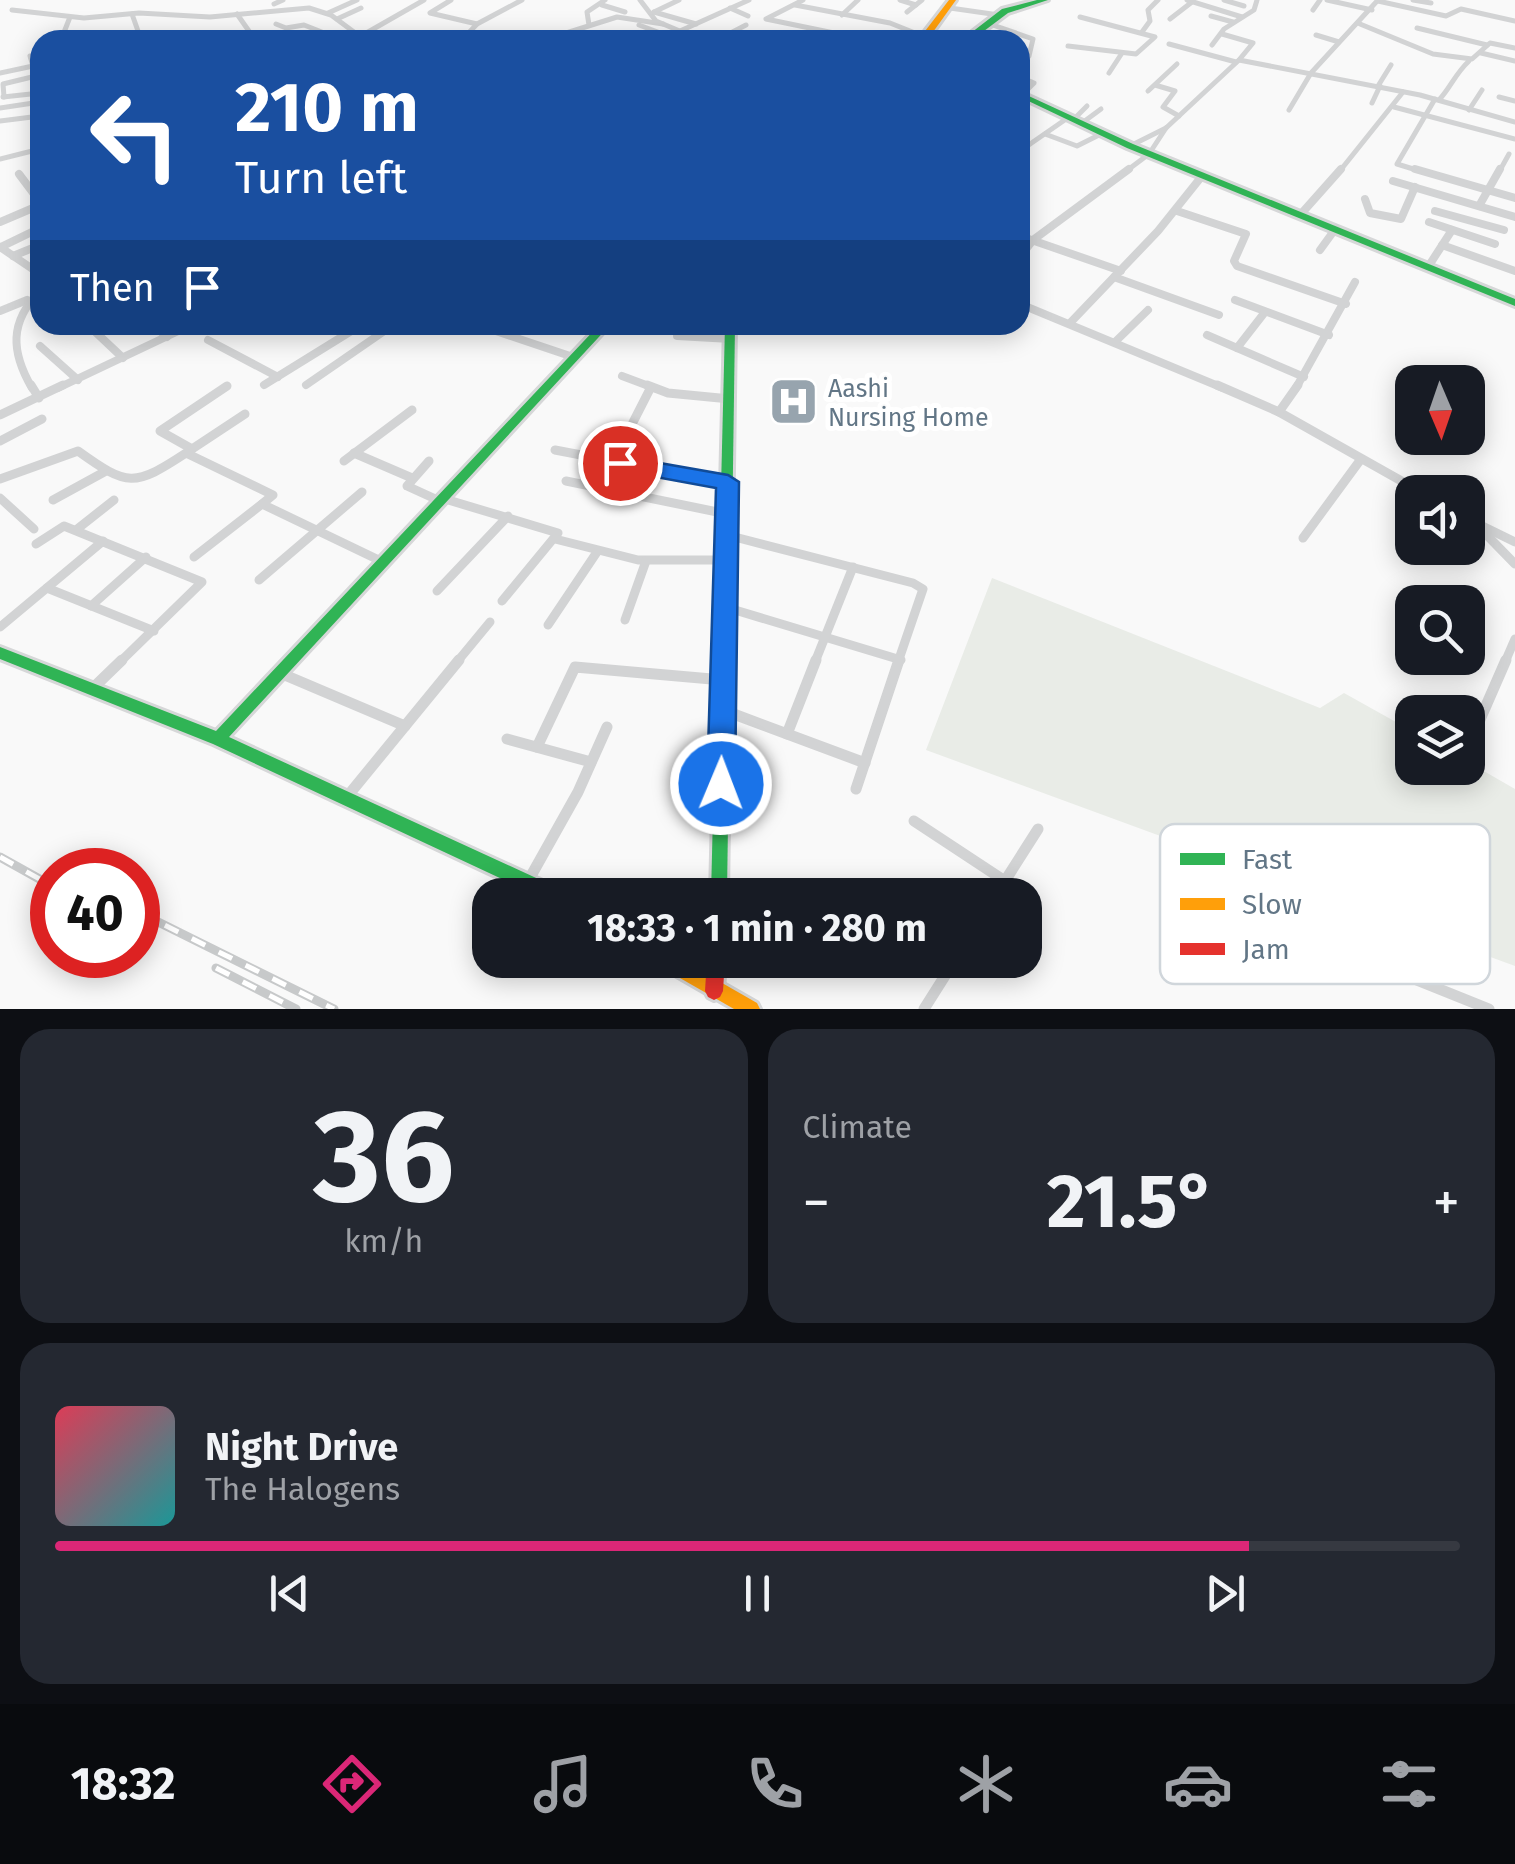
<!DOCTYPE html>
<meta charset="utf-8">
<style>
body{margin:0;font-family:"Fira Sans",sans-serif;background:#242831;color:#f1f3f6;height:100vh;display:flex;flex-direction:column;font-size:38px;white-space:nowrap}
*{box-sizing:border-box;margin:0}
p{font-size:32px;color:#9ea1a6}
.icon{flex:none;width:55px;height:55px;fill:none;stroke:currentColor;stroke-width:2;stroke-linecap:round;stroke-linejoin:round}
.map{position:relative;height:1009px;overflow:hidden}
.side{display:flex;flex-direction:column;gap:20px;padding:20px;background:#0d0f14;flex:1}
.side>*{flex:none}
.guide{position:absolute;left:30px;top:30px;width:1000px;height:305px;border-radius:30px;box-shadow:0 5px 25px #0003;background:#1a4fa0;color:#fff;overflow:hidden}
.needle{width:65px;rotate:178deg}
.controls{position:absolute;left:1395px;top:365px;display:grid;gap:20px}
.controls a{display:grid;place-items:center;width:90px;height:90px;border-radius:20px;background:#171b24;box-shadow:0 5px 25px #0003;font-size:50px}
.speed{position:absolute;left:30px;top:848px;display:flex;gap:20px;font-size:50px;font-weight:700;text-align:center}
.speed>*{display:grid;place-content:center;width:130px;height:130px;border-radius:50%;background:#171b24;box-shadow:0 5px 25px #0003;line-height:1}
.speed .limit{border:15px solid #d22;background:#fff;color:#111}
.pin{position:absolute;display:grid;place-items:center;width:85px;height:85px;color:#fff;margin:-42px;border:5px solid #fff;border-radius:50%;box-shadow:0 2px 10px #0007}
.me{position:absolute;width:110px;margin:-55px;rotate:1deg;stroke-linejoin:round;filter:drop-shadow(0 0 8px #0008)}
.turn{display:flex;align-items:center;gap:35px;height:210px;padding:0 40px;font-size:45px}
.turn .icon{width:130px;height:130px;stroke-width:2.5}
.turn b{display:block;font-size:70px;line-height:85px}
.then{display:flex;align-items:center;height:95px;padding:0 40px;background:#0003;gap:20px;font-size:38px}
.big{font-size:75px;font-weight:700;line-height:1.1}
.side .tile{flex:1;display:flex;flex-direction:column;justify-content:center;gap:15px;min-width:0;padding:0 35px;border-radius:30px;background:#242831}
.side .dial{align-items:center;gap:0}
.dial b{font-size:130px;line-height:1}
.song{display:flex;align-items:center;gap:30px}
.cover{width:120px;height:120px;border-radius:15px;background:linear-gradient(135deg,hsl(350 70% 55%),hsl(180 70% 35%))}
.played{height:10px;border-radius:5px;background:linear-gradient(90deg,#db2777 85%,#363941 85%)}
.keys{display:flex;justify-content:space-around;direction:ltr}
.heat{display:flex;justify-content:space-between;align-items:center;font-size:55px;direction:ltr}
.side .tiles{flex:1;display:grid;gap:20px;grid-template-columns:1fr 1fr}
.tile:last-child{grid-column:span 2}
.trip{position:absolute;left:472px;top:878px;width:570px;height:100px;border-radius:30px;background:#171b24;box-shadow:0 5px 25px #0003;font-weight:700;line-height:100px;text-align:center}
.tabs{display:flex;height:160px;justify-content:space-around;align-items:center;background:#090b0e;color:#9ea1a6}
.tabs .icon{width:70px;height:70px}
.tabs .on{color:#db2777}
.tabs b{font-size:45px;color:#f1f3f6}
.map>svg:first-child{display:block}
.green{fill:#e9ece7}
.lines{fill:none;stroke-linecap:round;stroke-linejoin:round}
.fast-casing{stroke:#d6d7d8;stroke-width:6}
.slow-casing{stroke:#d6d7d8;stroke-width:6}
.jam-casing{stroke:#d6d7d8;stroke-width:6}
.street-far3{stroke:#d2d3d4;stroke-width:5}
.street-far2{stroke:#d2d3d4;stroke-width:8}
.street-far1{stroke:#d2d3d4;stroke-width:9}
.street{stroke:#d2d3d4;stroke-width:11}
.fast{fill:#30b455;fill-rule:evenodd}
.slow{fill:#ff9f0a;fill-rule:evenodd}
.jam{fill:#e5322d;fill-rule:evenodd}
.rail-casing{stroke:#c7c9ca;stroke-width:9}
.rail{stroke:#fff;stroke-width:5;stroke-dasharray:15;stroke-linecap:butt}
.route{fill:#1a73e8;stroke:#114b97;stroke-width:2.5}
.labels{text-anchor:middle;stroke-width:10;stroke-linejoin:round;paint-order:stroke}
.poi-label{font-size:25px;fill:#627686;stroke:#fff;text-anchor:start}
.key{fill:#fff;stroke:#d0d6db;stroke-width:2.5}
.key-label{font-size:28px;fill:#627686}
</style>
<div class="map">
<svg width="1515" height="1009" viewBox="0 0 1515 1009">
<rect width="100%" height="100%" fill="#f9f9f9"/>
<!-- green -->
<path class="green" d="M992,578L1320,708L1344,693L1412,731V768H1468V762L1515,789V966L926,750Z"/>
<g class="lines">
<defs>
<g id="fast">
<path d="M1037,0H1048L1008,13L972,40L927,36L923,34L927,32L967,36L1002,9Z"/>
<path d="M1020,92L1133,144L1515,299V306L1127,148L1020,97Z"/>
<path d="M599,325H610L229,737L560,889L562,895H536L213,744L0,659V647L216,731Z"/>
<path d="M725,325H735L727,895H711Z"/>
</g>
<g id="slow">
<path d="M949,0H956L928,39H922V35Z"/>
<path d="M656,960H682L757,1003L760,1009H734L659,966Z"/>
</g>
<path id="jam" d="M707,960H725L723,991L720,997L714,1000L708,997L705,991Z"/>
</defs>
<!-- fast casing -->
<use href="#fast" class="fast-casing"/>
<!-- slow casing -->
<use href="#slow" class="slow-casing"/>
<!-- jam casing -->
<use href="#jam" class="jam-casing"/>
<!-- street-far3 -->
<g class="street-far3">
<path d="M451,0L430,13L477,24"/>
<path d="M640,0L656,21L701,40"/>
<path d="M803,0L766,19L868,40"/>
<path d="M900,0L916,5"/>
<path d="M1187,0L1242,17"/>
<path d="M1224,0L1244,6"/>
<path d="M1327,0L1372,10"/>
<path d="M1413,0L1431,3"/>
<path d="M1378,1L1446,16L1461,9L1515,21"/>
<path d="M274,4L283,0"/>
<path d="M602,5L625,12"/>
<path d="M795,5L890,23L925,37"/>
<path d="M730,8L748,16"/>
<path d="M950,8L999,15"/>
<path d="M12,10L84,18L139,13L210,17L309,8L331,15L358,35"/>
<path d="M1313,10L1320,0"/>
<path d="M654,12L696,24"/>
<path d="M654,12L679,0"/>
<path d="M907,12L922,0"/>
<path d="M328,13L357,0"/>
<path d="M132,14L138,31"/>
<path d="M237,14L251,34"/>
<path d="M842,15L858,0"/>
<path d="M1211,16L1233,22"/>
<path d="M337,19L361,8"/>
<path d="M1170,19L1192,2"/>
<path d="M276,24L286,28L304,25L342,40"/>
<path d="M990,24L1033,39L1029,56L1020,65"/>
<path d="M1360,24L1433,54L1472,59L1490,43L1515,48"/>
<path d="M589,25L587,12L605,0"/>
<path d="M639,25L671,37"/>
<path d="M1417,28L1487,45"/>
<path d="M680,31L749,0"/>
<path d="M1142,32L1150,21L1148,10L1158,0"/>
<path d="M1222,34L1253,43L1239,60"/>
<path d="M1316,35L1339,42"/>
<path d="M413,36L445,40"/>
<path d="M61,40L70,17"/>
<path d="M66,40H81"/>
<path d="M354,40L424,0"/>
<path d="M462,40L477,24L522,0"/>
<path d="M522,40L563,34L617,17L663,24"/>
<path d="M717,40L746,25"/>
<path d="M1169,44L1236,62"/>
<path d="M1212,45L1224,29L1254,10L1257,0"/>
<path d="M1068,46L1136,54L1155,37L1080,17"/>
<path d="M1481,53L1515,61"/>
<path d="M0,73L33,66"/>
<path d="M1109,73L1122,53"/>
<path d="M1020,77L1034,83L1022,95"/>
<path d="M1155,85L1175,91L1163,107L1179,116"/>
<path d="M1378,86L1391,65"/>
<path d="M1148,91L1177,64"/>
<path d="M3,97L40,93"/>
<path d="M4,97L3,84L36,76L30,56"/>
<path d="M1499,97L1515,101"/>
<path d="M1439,100C1451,87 1455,74 1469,61"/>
<path d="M1372,103L1380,86"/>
<path d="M1020,104L1031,98"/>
<path d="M1394,107L1515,139"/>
<path d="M0,108L40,102"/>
<path d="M1289,110L1311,73L1378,0"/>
<path d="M1469,110L1482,90"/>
<path d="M1074,119L1087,106"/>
<path d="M0,121L40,116"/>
<path d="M1082,123L1101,109"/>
<path d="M39,126L40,131"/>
<path d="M1045,134L1077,146L1103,133"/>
<path d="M1130,146L1166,128L1239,60L1420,95L1515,122"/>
<path d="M1020,151L1069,117"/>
<path d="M0,159L40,149"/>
<path d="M1125,172L1149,154L1166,128"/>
<path d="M1339,172L1403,92"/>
<path d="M1423,172L1397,164L1435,99"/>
<path d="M1499,172L1509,154"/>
</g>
<!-- street-far2 -->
<g class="street-far2">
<path d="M1415,169L1515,198"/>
<path d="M19,174L40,202"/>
<path d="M1393,181L1515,217"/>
<path d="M1365,199L1370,213L1401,219L1415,187"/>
<path d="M1479,206L1500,169"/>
<path d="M1177,211L1246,234L1234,261L1237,266L1346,304"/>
<path d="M1435,211L1504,230"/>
<path d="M1301,214L1341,169"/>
<path d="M0,222L40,205"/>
<path d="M1429,222L1495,244"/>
<path d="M1020,236L1121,271"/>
<path d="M1442,245L1515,271"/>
<path d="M0,247L40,274"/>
<path d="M1,247L40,228"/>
<path d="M1320,250L1336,228"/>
<path d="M13,256L40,245"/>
<path d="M1020,257L1033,240L1129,169"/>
<path d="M1428,267L1452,230"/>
<path d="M1114,277L1219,315"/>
<path d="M1235,300L1329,335"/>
<path d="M1020,304L1223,388"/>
<path d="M0,311L27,300"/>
<path d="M1071,322L1158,231L1202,176"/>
<path d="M88,325L123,358"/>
<path d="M153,325L167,337"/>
<path d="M478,325L576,358"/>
<path d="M302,330L309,325"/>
<path d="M1207,335L1304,377"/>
<path d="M677,336L731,339"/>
<path d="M208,340L278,377"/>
<path d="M1116,341L1148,310"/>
<path d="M40,346L78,380"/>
<path d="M1237,348L1265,312"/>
<path d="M622,376L654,388"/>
<path d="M264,385L361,325"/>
<path d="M306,385L393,325"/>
<path d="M32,388C11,352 9,322 40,291"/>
<path d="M58,388L191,325"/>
<path d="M1296,388L1355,282"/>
</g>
<!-- street-far1 -->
<g class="street-far1">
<path d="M31,385L39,398"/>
<path d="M647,385L668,393L730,399"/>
<path d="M1217,385L1279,412L1421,492"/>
<path d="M1279,412L1298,385"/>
<path d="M0,415L63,385"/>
<path d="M626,436L651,387"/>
<path d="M0,441L42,419"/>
<path d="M192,449L160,431L227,386"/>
<path d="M555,450L728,483"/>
<path d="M189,451L245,414"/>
<path d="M354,453L412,478"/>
<path d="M344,461L412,410"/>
<path d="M429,461L407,486L442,502"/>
<path d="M0,479L78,451C128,487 134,487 186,453L273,495L262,504L385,563"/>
<path d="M566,481L727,514"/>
<path d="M0,498L34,529"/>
<path d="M445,499L558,533L502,601"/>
<path d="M53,500L106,471"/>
<path d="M1468,519L1515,542"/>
<path d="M1474,522L1515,564"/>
<path d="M76,530L114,500"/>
<path d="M727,535L913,583L923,589L898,662"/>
<path d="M1303,538L1361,459"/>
<path d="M555,539L638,560H726"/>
<path d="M36,544L64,526L202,582L120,662"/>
<path d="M194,557L262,504"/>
<path d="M259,580L362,492"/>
<path d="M47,588L154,631"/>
<path d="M437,591L508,516"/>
<path d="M91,606L146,557"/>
<path d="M725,607L901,660"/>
<path d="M625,620L646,561"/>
<path d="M548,625L597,552"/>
<path d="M0,627L103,541"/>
<path d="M457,662L490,622"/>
<path d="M815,662L853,567"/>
<path d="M1505,662L1515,639"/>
</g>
<!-- street -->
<g class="street">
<path d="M280,673L405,726"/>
<path d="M92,689L122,660"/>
<path d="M723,710L865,763"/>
<path d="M787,734L816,660"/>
<path d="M507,739L591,762"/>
<path d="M537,747L575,667L723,680"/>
<path d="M1468,747L1506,660"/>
<path d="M856,789L899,660"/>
<path d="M346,798L459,660"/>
<path d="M914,821L1005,881"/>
<path d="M527,883L578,792L607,727"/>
<path d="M996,895L1038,829"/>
<path d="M1265,919L1489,1009"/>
<path d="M924,1009L955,960"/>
</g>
<!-- fast -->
<use href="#fast" class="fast"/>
<!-- slow -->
<use href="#slow" class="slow"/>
<!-- jam -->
<use href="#jam" class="jam"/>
<defs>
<g id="rail">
<path d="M0,857L52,886"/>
<path d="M138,912L334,1009"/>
<path d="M216,968L296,1009"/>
</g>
</defs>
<!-- rail casing -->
<use href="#rail" class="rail-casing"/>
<!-- rail -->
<use href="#rail" class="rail"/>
</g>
<!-- route -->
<path class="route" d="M620,456L728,475L739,482L735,784L731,793L721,796L711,793L707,784L716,488L612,469L609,463Z"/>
<!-- icons -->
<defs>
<symbol id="hospital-square" viewBox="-11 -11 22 22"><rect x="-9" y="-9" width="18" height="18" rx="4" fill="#97a4ae" stroke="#fff"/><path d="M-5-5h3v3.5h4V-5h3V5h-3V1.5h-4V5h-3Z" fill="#fff"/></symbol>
</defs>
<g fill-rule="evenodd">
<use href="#hospital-square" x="766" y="374" width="55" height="55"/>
</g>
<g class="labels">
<!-- poi labels -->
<g class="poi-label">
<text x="828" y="397">Aashi<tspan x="828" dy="29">Nursing Home</tspan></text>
</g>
</g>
<!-- legend -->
<rect x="1160" y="824" width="330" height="160" rx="15" class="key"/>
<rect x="1180" y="853" width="45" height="12" fill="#30b455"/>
<rect x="1180" y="898" width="45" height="12" fill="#ff9f0a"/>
<rect x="1180" y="943" width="45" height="12" fill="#e5322d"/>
<g class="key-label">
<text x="1242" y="869">Fast</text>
<text x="1242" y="914">Slow</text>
<text x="1242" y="959">Jam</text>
</g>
</svg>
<div class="controls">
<a><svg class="needle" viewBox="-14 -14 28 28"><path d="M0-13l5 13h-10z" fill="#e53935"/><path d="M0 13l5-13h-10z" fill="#9ea1a6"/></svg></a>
<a><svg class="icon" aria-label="sound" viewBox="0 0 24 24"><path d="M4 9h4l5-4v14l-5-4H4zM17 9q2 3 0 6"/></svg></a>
<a><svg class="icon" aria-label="search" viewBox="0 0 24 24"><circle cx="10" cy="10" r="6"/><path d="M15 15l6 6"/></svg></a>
<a><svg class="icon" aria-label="layers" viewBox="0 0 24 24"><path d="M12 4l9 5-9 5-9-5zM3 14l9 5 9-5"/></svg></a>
</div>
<div class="speed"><div class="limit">40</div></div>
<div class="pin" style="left:620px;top:463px;background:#d93025"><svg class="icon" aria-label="arrive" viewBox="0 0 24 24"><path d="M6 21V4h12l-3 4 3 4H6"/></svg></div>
<svg class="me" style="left:721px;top:784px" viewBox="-20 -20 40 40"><circle r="17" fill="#1a73e8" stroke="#fff" stroke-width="3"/><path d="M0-11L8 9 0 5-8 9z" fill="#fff"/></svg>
<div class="trip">18:33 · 1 min · 280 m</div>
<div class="guide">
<div class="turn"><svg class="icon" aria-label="left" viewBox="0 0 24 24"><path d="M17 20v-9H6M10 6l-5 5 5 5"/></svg><div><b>210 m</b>Turn left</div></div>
<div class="then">Then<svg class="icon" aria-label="arrive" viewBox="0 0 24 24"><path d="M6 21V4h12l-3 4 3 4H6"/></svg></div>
</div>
</div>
<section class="side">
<div class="tiles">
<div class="tile dial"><b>36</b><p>km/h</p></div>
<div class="tile"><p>Climate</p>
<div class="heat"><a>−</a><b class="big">21.5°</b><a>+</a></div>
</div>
<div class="tile">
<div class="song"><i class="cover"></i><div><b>Night Drive</b><p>The Halogens</p></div></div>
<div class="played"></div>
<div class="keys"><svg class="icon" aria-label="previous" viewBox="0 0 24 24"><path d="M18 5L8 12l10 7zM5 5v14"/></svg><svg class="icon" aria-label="pause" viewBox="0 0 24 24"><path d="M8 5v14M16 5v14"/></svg><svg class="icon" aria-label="next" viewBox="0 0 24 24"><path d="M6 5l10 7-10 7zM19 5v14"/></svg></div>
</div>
</div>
</section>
<nav class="tabs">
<b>18:32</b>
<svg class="icon on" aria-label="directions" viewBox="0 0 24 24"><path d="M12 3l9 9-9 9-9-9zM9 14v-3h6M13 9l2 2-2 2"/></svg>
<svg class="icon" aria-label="music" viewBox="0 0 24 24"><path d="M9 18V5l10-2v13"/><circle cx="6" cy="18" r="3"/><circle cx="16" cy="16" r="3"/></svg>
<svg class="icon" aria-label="phone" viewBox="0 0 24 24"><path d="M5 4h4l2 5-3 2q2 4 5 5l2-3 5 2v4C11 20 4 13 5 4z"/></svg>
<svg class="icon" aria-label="climate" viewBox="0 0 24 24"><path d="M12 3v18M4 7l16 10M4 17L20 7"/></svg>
<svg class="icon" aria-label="car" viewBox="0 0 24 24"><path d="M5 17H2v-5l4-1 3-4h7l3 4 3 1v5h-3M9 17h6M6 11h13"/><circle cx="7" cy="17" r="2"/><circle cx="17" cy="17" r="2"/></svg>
<svg class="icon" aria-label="filters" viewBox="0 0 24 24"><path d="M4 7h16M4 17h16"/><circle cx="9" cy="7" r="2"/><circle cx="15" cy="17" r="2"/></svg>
</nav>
